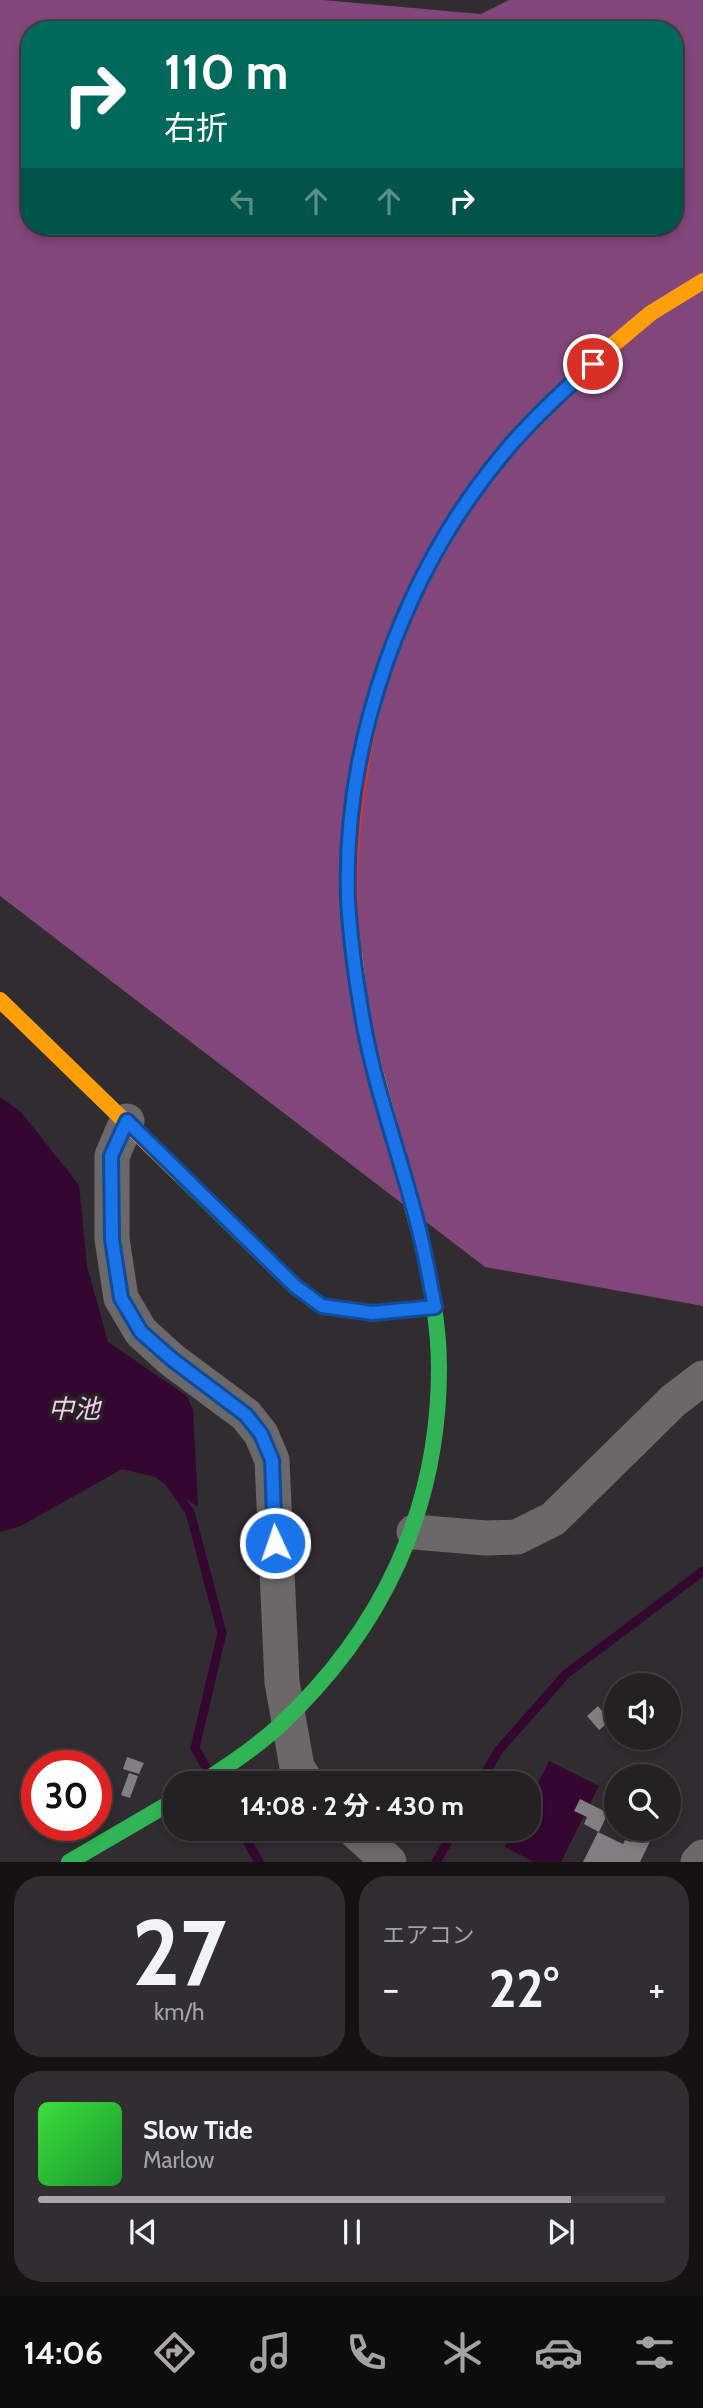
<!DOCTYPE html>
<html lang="ja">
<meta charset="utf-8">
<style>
body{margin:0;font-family:Cabin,"Noto Sans JP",sans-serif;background:#302e30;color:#f1f3f6;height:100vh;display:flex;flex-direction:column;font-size:26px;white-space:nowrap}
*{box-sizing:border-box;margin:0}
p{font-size:23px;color:#a3a3a6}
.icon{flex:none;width:38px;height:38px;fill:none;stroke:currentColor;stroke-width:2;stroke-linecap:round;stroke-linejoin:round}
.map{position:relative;height:1862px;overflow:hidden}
.details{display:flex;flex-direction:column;gap:14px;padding:14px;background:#141213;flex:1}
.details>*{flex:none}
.top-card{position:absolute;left:21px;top:21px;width:662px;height:214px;border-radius:28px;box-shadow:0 4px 10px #0003,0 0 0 2px #413e41;background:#00695c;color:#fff;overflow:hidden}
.tools{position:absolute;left:604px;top:1673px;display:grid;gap:14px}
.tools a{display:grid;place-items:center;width:77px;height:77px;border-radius:50%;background:#242123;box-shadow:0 4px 10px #0003,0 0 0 2px #413e41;font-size:35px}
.speed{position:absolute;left:21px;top:1750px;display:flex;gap:14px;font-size:35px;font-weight:700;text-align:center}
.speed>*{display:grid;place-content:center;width:91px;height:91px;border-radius:50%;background:#242123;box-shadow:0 4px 10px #0003,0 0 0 2px #413e41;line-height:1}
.speed .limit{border:10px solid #d22;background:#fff;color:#111}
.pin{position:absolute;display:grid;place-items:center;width:60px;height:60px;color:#fff;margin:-30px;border:4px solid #fff;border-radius:50%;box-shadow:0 2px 7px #0007}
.me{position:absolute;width:77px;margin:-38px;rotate:357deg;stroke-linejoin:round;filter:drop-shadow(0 0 5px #0008)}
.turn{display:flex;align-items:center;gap:24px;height:147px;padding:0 28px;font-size:32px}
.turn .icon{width:91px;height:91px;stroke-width:2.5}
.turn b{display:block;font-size:49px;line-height:60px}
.lanes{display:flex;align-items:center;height:66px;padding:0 28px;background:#0003;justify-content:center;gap:35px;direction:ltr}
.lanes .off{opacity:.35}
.big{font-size:52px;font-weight:700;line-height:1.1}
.details .widget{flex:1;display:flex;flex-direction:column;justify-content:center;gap:10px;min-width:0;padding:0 24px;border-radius:28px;background:#302e30}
.details .dial{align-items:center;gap:0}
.dial b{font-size:91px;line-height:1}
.song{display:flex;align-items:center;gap:21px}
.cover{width:84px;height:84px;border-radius:10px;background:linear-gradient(135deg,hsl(120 70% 55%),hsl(130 70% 35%))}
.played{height:7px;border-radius:4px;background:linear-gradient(90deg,#aaa6a9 85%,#413e41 85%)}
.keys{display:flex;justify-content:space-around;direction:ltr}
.heat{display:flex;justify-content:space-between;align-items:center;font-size:38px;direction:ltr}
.details .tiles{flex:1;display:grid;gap:14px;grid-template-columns:1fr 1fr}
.widget:last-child{grid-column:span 2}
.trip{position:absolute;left:163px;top:1771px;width:378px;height:70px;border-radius:28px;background:#242123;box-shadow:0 4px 10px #0003,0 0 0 2px #413e41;font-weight:700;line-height:70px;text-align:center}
.menu{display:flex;height:112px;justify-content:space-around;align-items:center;background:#0e0d0e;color:#a3a3a6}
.menu .icon{width:49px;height:49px}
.menu .active{color:#aaa6a9}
.menu b{font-size:32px;color:#f1f3f6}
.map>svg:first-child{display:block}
.forest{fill:#81467a;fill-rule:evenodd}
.water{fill:#340730}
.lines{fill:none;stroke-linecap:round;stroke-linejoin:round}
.stream{stroke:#340730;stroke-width:9}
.building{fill:#827e81}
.street{stroke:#6b686a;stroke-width:35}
.fast{stroke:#30b455;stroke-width:16}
.slow{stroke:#ff9f0a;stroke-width:16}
.jam{stroke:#e5322d;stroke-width:16}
.route-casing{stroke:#114b97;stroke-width:18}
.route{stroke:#1a73e8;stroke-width:12}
.labels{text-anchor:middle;stroke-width:7;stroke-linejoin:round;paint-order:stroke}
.water-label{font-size:26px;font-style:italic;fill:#f4cded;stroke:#272226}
</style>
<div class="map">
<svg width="703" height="1862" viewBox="0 0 703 1862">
<rect width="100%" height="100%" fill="#302c2f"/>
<!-- forest -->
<path class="forest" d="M0,0H323L481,14L509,0H703V1306L485,1267L0,896ZM30,30H674V226H30Z"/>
<!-- water -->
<g class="water">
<path d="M0,1097L21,1112L79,1185L87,1266L108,1342L187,1396L193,1410L198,1507L155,1477L122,1469L21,1526L0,1532Z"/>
<path d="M549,1761L599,1786L561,1862H534L505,1847L515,1829H528L529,1801Z"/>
</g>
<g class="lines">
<!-- stream -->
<g class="stream">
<path d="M169,1482L190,1512L222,1633L195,1748L207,1769"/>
<path d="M480,1783L498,1751L566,1674L703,1571"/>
<path d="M240,1829L259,1862"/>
<path d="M436,1862L455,1829"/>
</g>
</g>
<!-- building -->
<g class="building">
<path d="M598,1706L610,1721L599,1730L587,1716Z"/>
<path d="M127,1757L144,1763L139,1774L123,1769Z"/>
<path d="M129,1773L138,1776L130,1798L121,1795Z"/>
<path d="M668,1788L681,1801L668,1823Z"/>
<path d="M580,1799L608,1813L599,1832L584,1824L587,1817L574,1811Z"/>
<path d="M637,1829H656L640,1862H583L598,1832L623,1844L625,1840L631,1842Z"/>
</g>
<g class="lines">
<!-- street -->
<g class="street">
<path d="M127,1121L112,1156V1239L121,1298L141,1332L172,1360L246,1415L261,1434L272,1460L282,1682L297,1767L307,1783"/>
<path d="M414,1532L486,1538L517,1537L553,1519L673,1401L703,1378"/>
<path d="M353,1829L389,1862"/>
<path d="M698,1862L703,1857"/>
</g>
<!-- fast -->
<g class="fast">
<path d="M369,724C387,630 455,505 520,434C547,404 579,377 608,349"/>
<path d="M179,1174L294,1286L322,1306L372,1313L434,1307"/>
<path d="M201,1783C228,1766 255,1748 279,1726C382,1630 439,1510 439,1368C439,1324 430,1279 420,1236"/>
<path d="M69,1862L175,1800"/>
</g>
<!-- slow -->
<g class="slow">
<path d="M608,349L651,313L703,281"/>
<path d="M354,952L361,1011L369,1048L420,1236"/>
<path d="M0,1000L179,1174"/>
</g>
<!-- jam -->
<path class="jam" d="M354,952C344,875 354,799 369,724"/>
</g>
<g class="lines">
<defs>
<path id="route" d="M275,1543L272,1460L261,1434L246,1415L173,1360L141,1332L121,1298L112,1239L111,1156L127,1121L295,1286L322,1306L372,1313L435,1307C430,1283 426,1258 420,1234C402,1159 373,1086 361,1009C355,973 350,936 348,899C343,742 403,574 503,454C530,421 562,392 593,364"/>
</defs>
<!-- route casing -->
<use href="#route" class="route-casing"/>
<!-- route -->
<use href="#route" class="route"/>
</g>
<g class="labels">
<!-- water labels -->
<g class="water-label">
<text x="74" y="1418">中池</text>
</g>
</g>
</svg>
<div class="tools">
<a><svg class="icon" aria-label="sound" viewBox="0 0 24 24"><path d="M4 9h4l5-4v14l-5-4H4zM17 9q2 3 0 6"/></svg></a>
<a><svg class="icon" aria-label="search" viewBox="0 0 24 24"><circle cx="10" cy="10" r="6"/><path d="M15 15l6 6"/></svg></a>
</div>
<div class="speed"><div class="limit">30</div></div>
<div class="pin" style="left:593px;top:364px;background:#d93025"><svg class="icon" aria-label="arrive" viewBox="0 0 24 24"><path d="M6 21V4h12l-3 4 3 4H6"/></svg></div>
<svg class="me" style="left:275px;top:1543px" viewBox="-20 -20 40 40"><circle r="17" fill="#1a73e8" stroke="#fff" stroke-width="3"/><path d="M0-11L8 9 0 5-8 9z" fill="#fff"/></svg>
<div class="trip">14:08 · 2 分 · 430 m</div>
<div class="top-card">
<div class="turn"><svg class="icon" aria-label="right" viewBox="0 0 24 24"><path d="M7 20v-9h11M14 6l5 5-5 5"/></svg><div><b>110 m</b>右折</div></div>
<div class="lanes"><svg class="icon off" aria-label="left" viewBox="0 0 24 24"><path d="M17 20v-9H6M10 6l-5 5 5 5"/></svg><svg class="icon off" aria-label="ahead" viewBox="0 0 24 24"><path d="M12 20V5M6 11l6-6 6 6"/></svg><svg class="icon off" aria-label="ahead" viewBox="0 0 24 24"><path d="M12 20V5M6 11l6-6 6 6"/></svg><svg class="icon" aria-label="right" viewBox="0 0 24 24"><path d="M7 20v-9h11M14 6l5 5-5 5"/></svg></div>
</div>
</div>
<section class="details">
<div class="tiles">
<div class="widget dial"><b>27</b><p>km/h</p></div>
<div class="widget"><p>エアコン</p>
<div class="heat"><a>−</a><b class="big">22°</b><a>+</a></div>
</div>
<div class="widget">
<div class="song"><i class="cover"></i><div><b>Slow Tide</b><p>Marlow</p></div></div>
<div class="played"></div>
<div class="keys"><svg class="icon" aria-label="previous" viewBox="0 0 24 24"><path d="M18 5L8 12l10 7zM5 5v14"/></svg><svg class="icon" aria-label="pause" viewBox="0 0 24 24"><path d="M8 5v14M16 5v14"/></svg><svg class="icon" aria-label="next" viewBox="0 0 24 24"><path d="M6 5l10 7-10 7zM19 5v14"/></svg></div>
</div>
</div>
</section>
<nav class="menu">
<b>14:06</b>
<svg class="icon active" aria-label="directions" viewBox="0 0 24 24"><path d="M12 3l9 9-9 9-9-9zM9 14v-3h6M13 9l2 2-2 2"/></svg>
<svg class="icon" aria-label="music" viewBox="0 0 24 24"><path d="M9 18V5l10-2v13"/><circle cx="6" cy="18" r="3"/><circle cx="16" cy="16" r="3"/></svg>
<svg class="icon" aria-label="phone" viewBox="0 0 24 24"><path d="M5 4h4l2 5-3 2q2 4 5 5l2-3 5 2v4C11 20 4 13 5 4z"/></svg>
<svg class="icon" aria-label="climate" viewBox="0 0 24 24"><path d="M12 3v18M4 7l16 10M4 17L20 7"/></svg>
<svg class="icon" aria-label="car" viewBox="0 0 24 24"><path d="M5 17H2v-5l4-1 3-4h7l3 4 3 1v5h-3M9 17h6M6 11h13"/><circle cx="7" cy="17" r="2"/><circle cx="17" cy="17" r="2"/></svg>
<svg class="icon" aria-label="filters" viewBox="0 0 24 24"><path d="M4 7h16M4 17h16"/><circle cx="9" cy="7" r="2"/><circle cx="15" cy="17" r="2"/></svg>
</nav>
